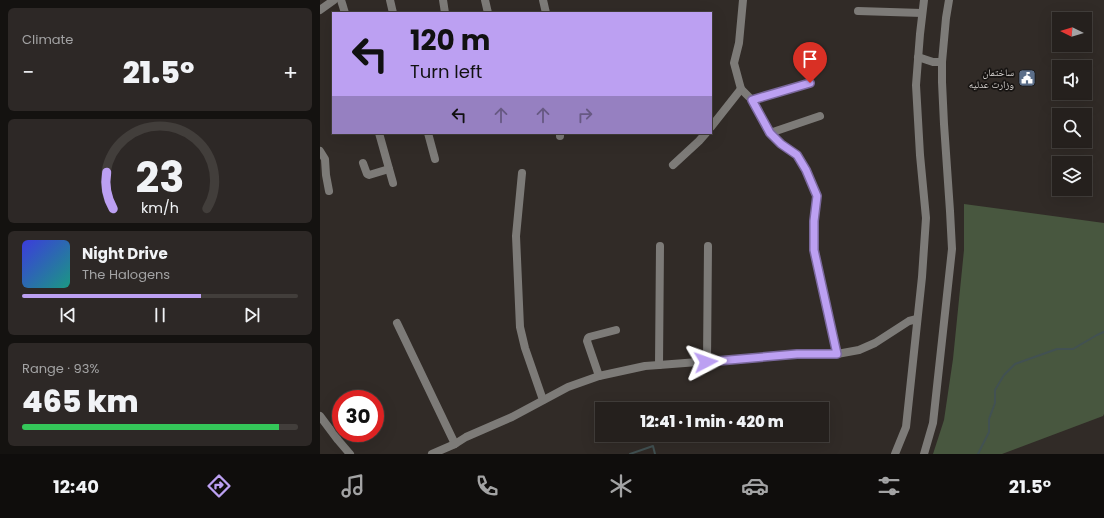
<!DOCTYPE html>
<meta charset="utf-8">
<style>
body{margin:0;font-family:Poppins,"Noto Naskh Arabic",sans-serif;background:#2d2826;color:#f1f3f6;height:100vh;display:flex;flex-direction:column;font-size:15px;white-space:nowrap}
*{box-sizing:border-box;margin:0}
p{font-size:13px;color:#a3a3a4}
.icon{flex:none;width:22px;height:22px;fill:none;stroke:currentColor;stroke-width:2;stroke-linecap:round;stroke-linejoin:round}
.map{position:relative;flex:1;overflow:hidden}
.panel{display:flex;flex-direction:column;gap:8px;padding:8px;background:#141210;width:320px}
.panel>*{flex:none}
.hud{position:absolute;left:12px;top:12px;width:380px;height:122px;border-radius:0px;box-shadow:0 4px 16px #0002,0 0 0 1px #423e3b;background:#bca0f2;color:#111;overflow:hidden}
.needle{width:26px;rotate:275deg}
.tools{position:absolute;left:732px;top:12px;display:grid;gap:8px}
.tools a{display:grid;place-items:center;width:40px;height:40px;border-radius:0px;background:#25201d;box-shadow:0 4px 16px #0002,0 0 0 1px #423e3b;font-size:20px}
.speed{position:absolute;left:12px;top:390px;display:flex;gap:8px;font-size:20px;font-weight:700;text-align:center}
.speed>*{display:grid;place-content:center;width:52px;height:52px;border-radius:50%;background:#25201d;box-shadow:0 4px 16px #0002,0 0 0 1px #423e3b;line-height:1}
.speed .limit{border:6px solid #d22;background:#fff;color:#111}
.pin{position:absolute;display:grid;place-items:center;width:34px;height:34px;color:#fff;margin:-41px -17px;border-radius:50% 50% 50% 0;rotate:-45deg;box-shadow:0 0 4px #0007}
.pin .icon{rotate:45deg}
.me{position:absolute;width:44px;margin:-22px;rotate:86deg;stroke-linejoin:round;filter:drop-shadow(0 0 3px #0008)}
.turn{display:flex;align-items:center;gap:14px;height:84px;padding:0 12px;font-size:18px}
.turn .icon{width:52px;height:52px;stroke-width:2.5}
.turn b{display:block;font-size:28px;line-height:34px}
.lanes{display:flex;align-items:center;height:38px;padding:0 12px;background:#0003;justify-content:center;gap:20px;direction:ltr}
.lanes .off{opacity:.35}
.big{font-size:30px;font-weight:800;line-height:1.1}
.panel .widget{flex:1;display:flex;flex-direction:column;justify-content:center;gap:6px;min-width:0;padding:0 14px;border-radius:6px;background:#2d2826}
.panel .dial{align-items:center;gap:0}
.dial svg{height:104px;overflow:visible;fill:none;stroke:#423e3b;stroke-width:7;stroke-linecap:round;text-anchor:middle}
.dial text{fill:#f1f3f6;stroke:none}
.song{display:flex;align-items:center;gap:12px}
.cover{width:48px;height:48px;border-radius:6px;background:linear-gradient(135deg,hsl(240 70% 55%),hsl(170 70% 35%))}
.played{height:4px;border-radius:2px;background:linear-gradient(90deg,#bca0f2 65%,#423e3b 65%)}
.keys{display:flex;justify-content:space-around;direction:ltr}
.heat{display:flex;justify-content:space-between;align-items:center;font-size:22px;direction:ltr}
.charge{height:6px;border-radius:3px;background:linear-gradient(90deg,#34c759 93%,#423e3b 0)}
.trip{position:absolute;left:275px;top:402px;width:234px;height:40px;border-radius:0px;background:#25201d;box-shadow:0 4px 16px #0002,0 0 0 1px #423e3b;font-weight:800;line-height:40px;text-align:center}
.dock{display:flex;height:64px;justify-content:space-around;align-items:center;background:#0f0d0c;color:#a3a3a4}
.dock .icon{width:28px;height:28px}
.dock .selected{color:#bca0f2}
.dock b{font-size:18px;color:#f1f3f6}
main{display:flex;flex:1;min-height:0}
.map>svg:first-child{display:block}
.green{fill:#48573f}
.lines{fill:none;stroke-linecap:round;stroke-linejoin:round}
.stream{stroke:#425152;stroke-width:2}
.minor{stroke:#7d7b78;stroke-width:8}
.tertiary{stroke:#7d7b78;stroke-width:8}
.route-casing{stroke:#7a689d;stroke-width:10}
.route{stroke:#bca0f2;stroke-width:7}
.labels{text-anchor:middle;stroke-width:3.5;stroke-linejoin:round;paint-order:stroke}
.poi-label{font-size:10px;fill:#d9d5d2;stroke:#171412;text-anchor:end}
</style>
<main>
<section class="panel">
<div class="widget"><p>Climate</p>
<div class="heat"><a>−</a><b class="big">21.5°</b><a>+</a></div>
</div>
<div class="widget dial"><svg viewBox="0 0 100 80">
<path d="M14 69A42 42 0 1 1 86 69"/>
<path d="M14 69A42 42 0 0 1 9 41" stroke="#bca0f2"/>
<text x="50" y="56" font-size="32" font-weight="700">23</text>
<text x="50" y="72" font-size="11">km/h</text>
</svg></div>
<div class="widget">
<div class="song"><i class="cover"></i><div><b>Night Drive</b><p>The Halogens</p></div></div>
<div class="played"></div>
<div class="keys"><svg class="icon" aria-label="previous" viewBox="0 0 24 24"><path d="M18 5L8 12l10 7zM5 5v14"/></svg><svg class="icon" aria-label="pause" viewBox="0 0 24 24"><path d="M8 5v14M16 5v14"/></svg><svg class="icon" aria-label="next" viewBox="0 0 24 24"><path d="M6 5l10 7-10 7zM19 5v14"/></svg></div>
</div>
<div class="widget"><p>Range · 93%</p><b class="big">465 km</b><div class="charge"></div></div>
</section>
<div class="map">
<svg width="784" height="454" viewBox="0 0 784 454">
<rect width="100%" height="100%" fill="#312b27"/>
<!-- green -->
<path class="green" d="M644,204L784,223V414L783,416L682,454H613L624,420L633,359L644,250Z"/>
<g class="lines">
<!-- stream -->
<g class="stream">
<path d="M310,454L333,446L335,454"/>
<path d="M658,454L669,432V419L675,403V390L684,375L695,364L737,349H753L777,335L784,332"/>
</g>
<!-- minor -->
<g class="minor">
<path d="M21,0L25,13"/>
<path d="M70,0L73,13"/>
<path d="M123,0L125,13"/>
<path d="M165,0L168,13"/>
<path d="M223,0L226,13"/>
<path d="M423,0L419,43L414,63L421,89L432,100L450,133L461,144L477,155L486,170L497,196L494,221V250L517,354"/>
<path d="M0,10L14,0"/>
<path d="M538,11L602,13"/>
<path d="M432,100L490,83"/>
<path d="M391,127L421,89"/>
<path d="M59,133L73,183"/>
<path d="M108,133L115,159"/>
<path d="M240,133V136"/>
<path d="M450,133L500,116"/>
<path d="M0,151L5,159L6,175L9,191"/>
<path d="M43,163L47,174L49,175L69,169"/>
<path d="M353,165L379,141L386,133"/>
<path d="M202,173L196,236L200,327L205,348L223,400"/>
<path d="M77,323L135,444"/>
<path d="M387,361L388,246"/>
<path d="M339,365L340,246"/>
<path d="M279,376L267,341L268,338L269,337L296,330"/>
<path d="M0,416L18,440L30,454"/>
<path d="M112,454L135,444L146,437L192,417L248,387L279,376L325,366L339,365L430,358L477,354H517L539,350L555,343L589,321L597,319"/>
</g>
<!-- tertiary -->
<g class="tertiary">
<path d="M598,57L613,62H622"/>
<path d="M575,454L586,427L602,277L606,218L600,155L596,85L600,34L604,0"/>
<path d="M604,454L613,423L632,249L630,211L624,124L622,82V62L626,18L629,0"/>
</g>
</g>
<g class="lines">
<defs>
<path id="route" d="M386,362L477,354H517L494,250V221L497,196L486,170L477,155L461,144L450,133L432,100L490,83"/>
</defs>
<!-- route casing -->
<use href="#route" class="route-casing"/>
<!-- route -->
<use href="#route" class="route"/>
</g>
<!-- icons -->
<defs>
<symbol id="civic-square" viewBox="-11 -11 22 22"><rect x="-9" y="-9" width="18" height="18" rx="4" fill="#5c6f8a" stroke="#171412"/><path d="M-.6-6.5H3V-4.5H.6V-3L4-1V1h2V6H-6V1h2V-1L-.6-3ZM-1.2 2.5V6h2.4V2.5Z" fill="#fff"/></symbol>
</defs>
<g fill-rule="evenodd">
<use href="#civic-square" x="697" y="68" width="20" height="20"/>
</g>
<g class="labels">
<!-- poi labels -->
<g class="poi-label">
<text x="694" y="76">ساختمان<tspan x="694" dy="12">وزارت عدلیه</tspan></text>
</g>
</g>
</svg>
<div class="tools">
<a><svg class="needle" viewBox="-14 -14 28 28"><path d="M0-13l5 13h-10z" fill="#e53935"/><path d="M0 13l5-13h-10z" fill="#a3a3a4"/></svg></a>
<a><svg class="icon" aria-label="sound" viewBox="0 0 24 24"><path d="M4 9h4l5-4v14l-5-4H4zM17 9q2 3 0 6"/></svg></a>
<a><svg class="icon" aria-label="search" viewBox="0 0 24 24"><circle cx="10" cy="10" r="6"/><path d="M15 15l6 6"/></svg></a>
<a><svg class="icon" aria-label="layers" viewBox="0 0 24 24"><path d="M12 4l9 5-9 5-9-5zM3 14l9 5 9-5"/></svg></a>
</div>
<div class="speed"><div class="limit">30</div></div>
<div class="pin" style="left:490px;top:83px;background:#d93025"><svg class="icon" aria-label="arrive" viewBox="0 0 24 24"><path d="M6 21V4h12l-3 4 3 4H6"/></svg></div>
<svg class="me" style="left:386px;top:362px" viewBox="-20 -20 40 40"><path d="M0-17L14 15 0 8-14 15z" fill="#bca0f2" stroke="#fff" stroke-width="4"/></svg>
<div class="trip">12:41 · 1 min · 420 m</div>
<div class="hud">
<div class="turn"><svg class="icon" aria-label="left" viewBox="0 0 24 24"><path d="M17 20v-9H6M10 6l-5 5 5 5"/></svg><div><b>120 m</b>Turn left</div></div>
<div class="lanes"><svg class="icon" aria-label="left" viewBox="0 0 24 24"><path d="M17 20v-9H6M10 6l-5 5 5 5"/></svg><svg class="icon off" aria-label="ahead" viewBox="0 0 24 24"><path d="M12 20V5M6 11l6-6 6 6"/></svg><svg class="icon off" aria-label="ahead" viewBox="0 0 24 24"><path d="M12 20V5M6 11l6-6 6 6"/></svg><svg class="icon off" aria-label="right" viewBox="0 0 24 24"><path d="M7 20v-9h11M14 6l5 5-5 5"/></svg></div>
</div>
</div>
</main>
<nav class="dock">
<b>12:40</b>
<svg class="icon selected" aria-label="directions" viewBox="0 0 24 24"><path d="M12 3l9 9-9 9-9-9zM9 14v-3h6M13 9l2 2-2 2"/></svg>
<svg class="icon" aria-label="music" viewBox="0 0 24 24"><path d="M9 18V5l10-2v13"/><circle cx="6" cy="18" r="3"/><circle cx="16" cy="16" r="3"/></svg>
<svg class="icon" aria-label="phone" viewBox="0 0 24 24"><path d="M5 4h4l2 5-3 2q2 4 5 5l2-3 5 2v4C11 20 4 13 5 4z"/></svg>
<svg class="icon" aria-label="climate" viewBox="0 0 24 24"><path d="M12 3v18M4 7l16 10M4 17L20 7"/></svg>
<svg class="icon" aria-label="car" viewBox="0 0 24 24"><path d="M5 17H2v-5l4-1 3-4h7l3 4 3 1v5h-3M9 17h6M6 11h13"/><circle cx="7" cy="17" r="2"/><circle cx="17" cy="17" r="2"/></svg>
<svg class="icon" aria-label="filters" viewBox="0 0 24 24"><path d="M4 7h16M4 17h16"/><circle cx="9" cy="7" r="2"/><circle cx="15" cy="17" r="2"/></svg>
<b>21.5°</b>
</nav>
